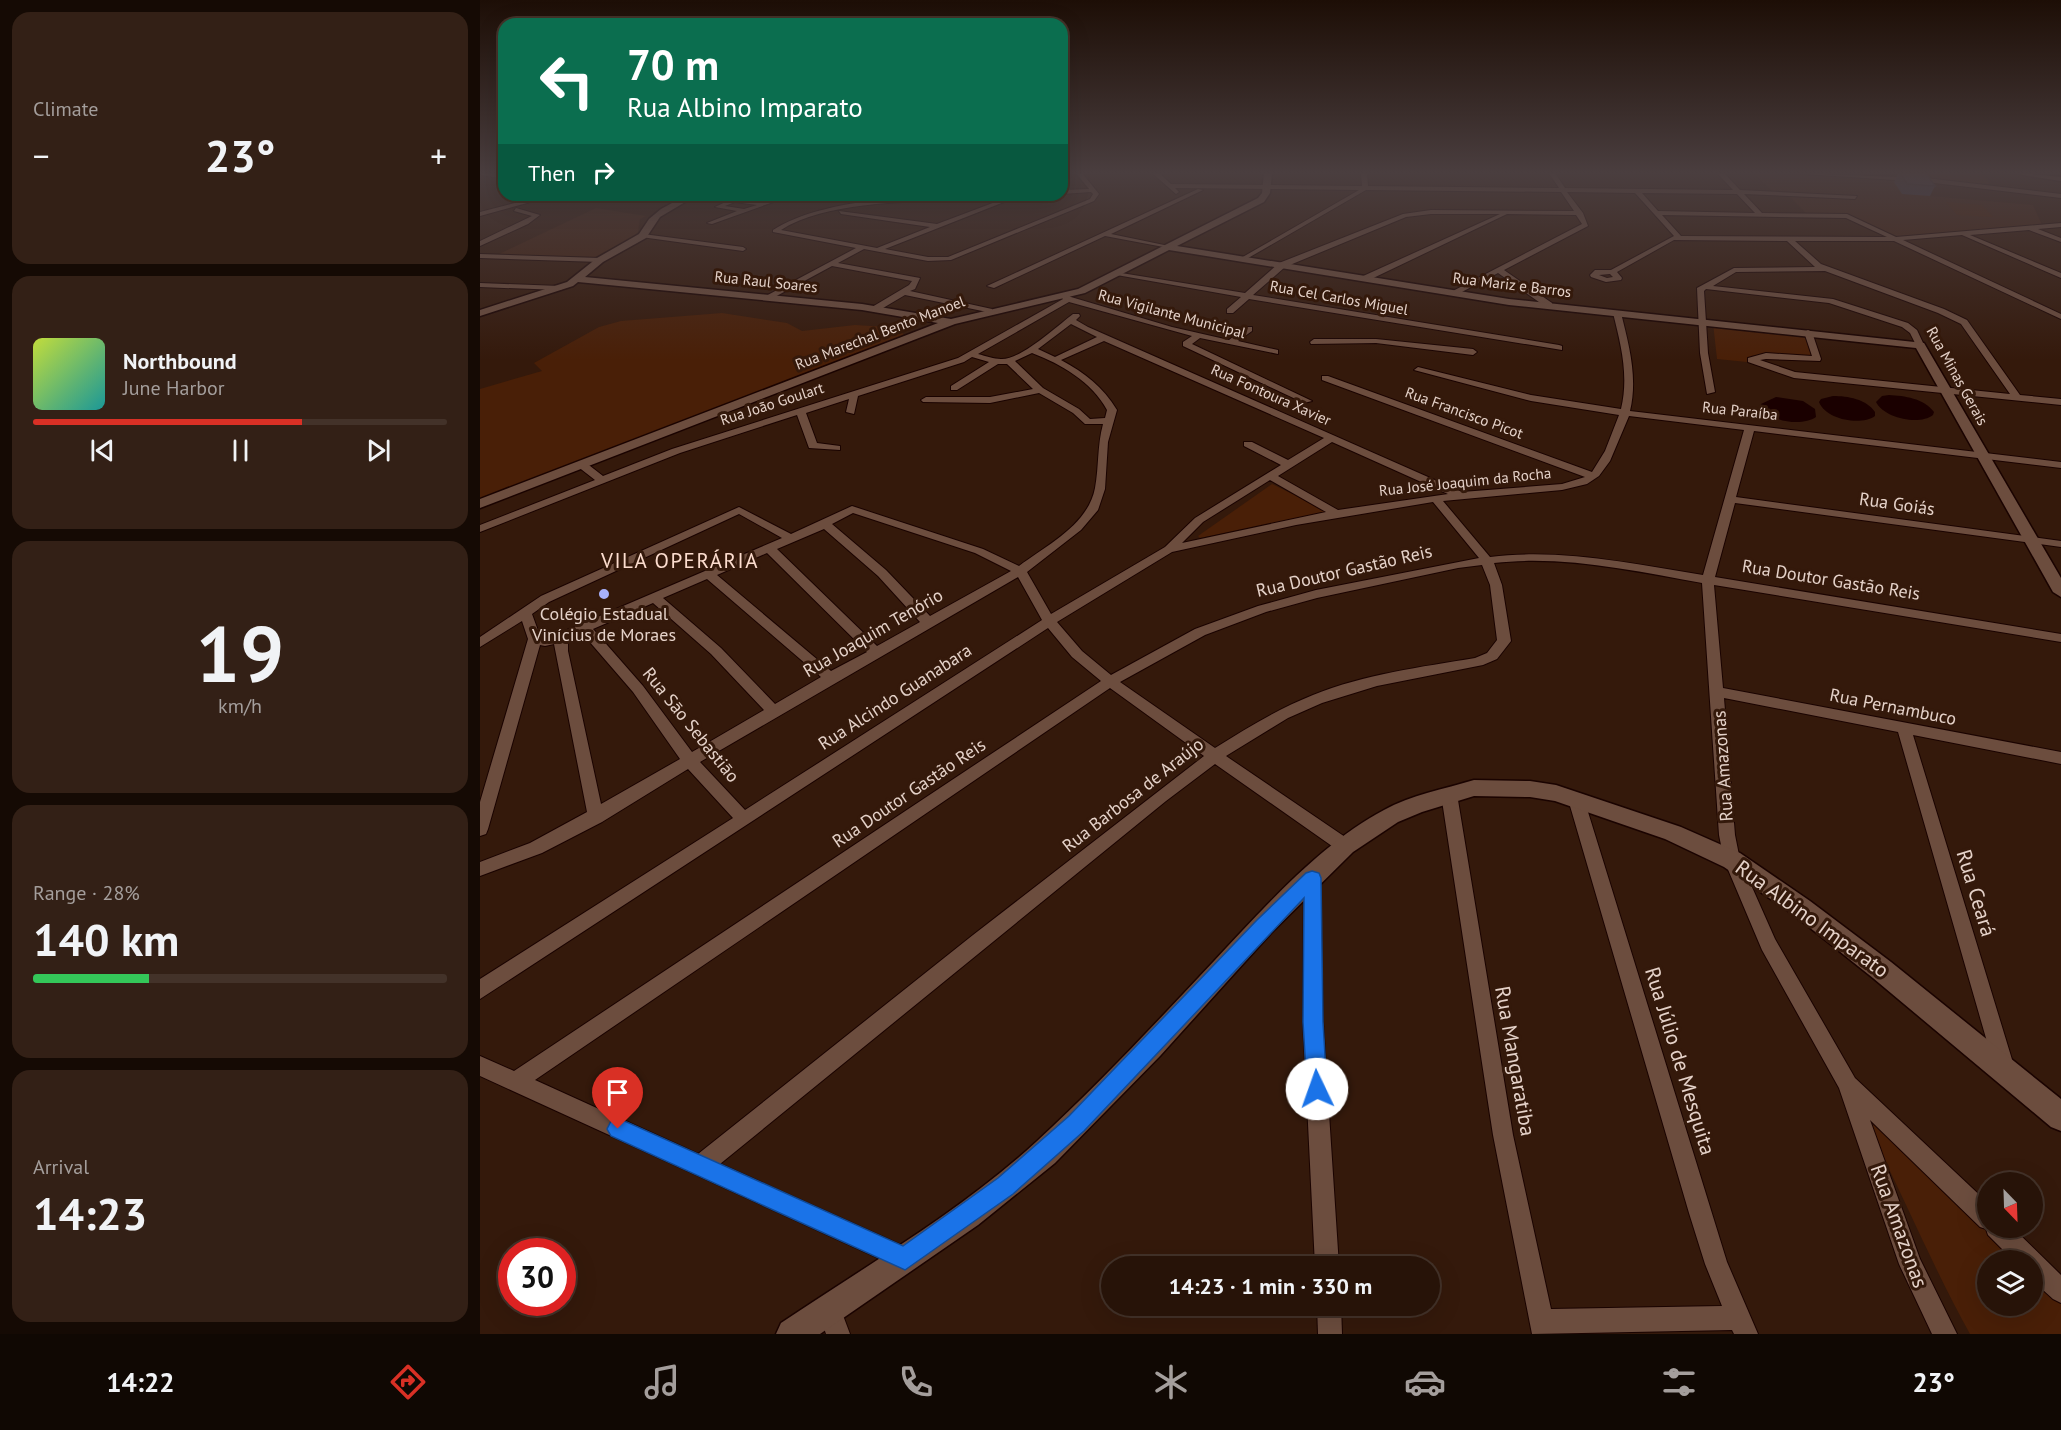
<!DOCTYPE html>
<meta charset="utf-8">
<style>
body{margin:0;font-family:"PT Sans",sans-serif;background:#332016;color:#f1f3f6;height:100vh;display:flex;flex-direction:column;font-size:22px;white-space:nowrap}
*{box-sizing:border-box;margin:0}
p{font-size:20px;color:#a49e9c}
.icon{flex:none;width:33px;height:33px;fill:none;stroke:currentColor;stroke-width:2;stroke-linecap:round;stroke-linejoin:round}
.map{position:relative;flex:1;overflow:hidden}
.sheet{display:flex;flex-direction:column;gap:12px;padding:12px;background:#150a04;width:480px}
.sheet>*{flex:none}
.hud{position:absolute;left:18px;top:18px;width:570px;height:183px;border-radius:18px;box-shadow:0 6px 24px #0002,0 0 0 2px #433229;background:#0b6e4f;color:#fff;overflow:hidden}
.needle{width:39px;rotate:157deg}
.tools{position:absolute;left:1497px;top:1172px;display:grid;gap:12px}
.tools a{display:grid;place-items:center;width:66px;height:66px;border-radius:50%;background:#271308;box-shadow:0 6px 24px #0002,0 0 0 2px #433229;font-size:30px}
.speed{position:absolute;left:18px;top:1238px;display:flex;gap:12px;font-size:30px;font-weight:700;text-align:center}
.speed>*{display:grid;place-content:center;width:78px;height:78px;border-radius:50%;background:#271308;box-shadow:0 6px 24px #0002,0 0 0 2px #433229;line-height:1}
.speed .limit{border:9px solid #d22;background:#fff;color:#111}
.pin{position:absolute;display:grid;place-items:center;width:51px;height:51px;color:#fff;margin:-62px -26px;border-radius:50% 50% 50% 0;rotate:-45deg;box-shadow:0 0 6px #0007}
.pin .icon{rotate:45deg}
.me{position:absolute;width:66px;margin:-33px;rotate:357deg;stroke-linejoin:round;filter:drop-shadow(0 0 4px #0008)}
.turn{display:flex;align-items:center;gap:21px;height:126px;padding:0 30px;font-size:27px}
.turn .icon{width:78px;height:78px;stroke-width:2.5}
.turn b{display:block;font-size:42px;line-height:51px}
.then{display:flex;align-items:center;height:57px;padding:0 30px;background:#0003;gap:12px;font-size:22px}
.big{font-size:45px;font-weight:700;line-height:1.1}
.sheet .card{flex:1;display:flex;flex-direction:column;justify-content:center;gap:9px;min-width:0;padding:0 21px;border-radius:18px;background:#332016}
.sheet .dial{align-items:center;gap:0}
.dial b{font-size:78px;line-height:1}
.song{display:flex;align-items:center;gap:18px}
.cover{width:72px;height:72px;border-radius:9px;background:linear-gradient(135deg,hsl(70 70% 55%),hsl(180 70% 35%))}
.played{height:6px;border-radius:3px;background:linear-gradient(90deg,#d93025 65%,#433229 65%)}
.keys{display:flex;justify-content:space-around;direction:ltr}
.heat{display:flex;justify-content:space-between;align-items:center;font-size:33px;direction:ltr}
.charge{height:9px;border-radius:4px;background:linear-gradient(90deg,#34c759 28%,#433229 0)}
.trip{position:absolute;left:621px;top:1256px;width:339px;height:60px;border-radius:30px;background:#271308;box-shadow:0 6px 24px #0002,0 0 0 2px #433229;font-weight:700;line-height:60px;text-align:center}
.tab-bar{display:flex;height:96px;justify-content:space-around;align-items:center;background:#100803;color:#a49e9c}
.tab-bar .icon{width:42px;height:42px}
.tab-bar .on{color:#d93025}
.tab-bar b{font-size:27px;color:#f1f3f6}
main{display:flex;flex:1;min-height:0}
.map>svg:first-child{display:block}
.built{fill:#42200f}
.green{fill:#491f07}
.water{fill:#1a0000}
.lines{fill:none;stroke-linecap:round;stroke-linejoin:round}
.street-casing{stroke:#1a0300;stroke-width:2}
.secondary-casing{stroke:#1a0300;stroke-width:3}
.street{fill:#6c4d3e;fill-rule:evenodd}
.secondary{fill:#6c4d3e;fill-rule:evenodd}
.wall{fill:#3b3f58}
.building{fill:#454966;stroke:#303347;stroke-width:1.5}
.route{fill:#1a73e8;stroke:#114b97;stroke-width:1.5}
.poi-dot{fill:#a7b1fc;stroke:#34190b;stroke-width:2}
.labels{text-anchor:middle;stroke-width:6;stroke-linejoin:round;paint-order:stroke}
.far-street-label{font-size:15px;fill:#e5d2c9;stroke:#34190b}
.street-label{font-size:18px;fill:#e5d2c9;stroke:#34190b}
.poi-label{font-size:18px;fill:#e5d2c9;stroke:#34190b}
.quarter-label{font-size:21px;letter-spacing:1.5px;fill:#fcddcf;stroke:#34190b}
.near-street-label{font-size:21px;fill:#e5d2c9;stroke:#34190b}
</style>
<main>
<section class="sheet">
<div class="card"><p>Climate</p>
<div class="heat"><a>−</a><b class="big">23°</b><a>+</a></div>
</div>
<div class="card">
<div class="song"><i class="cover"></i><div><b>Northbound</b><p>June Harbor</p></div></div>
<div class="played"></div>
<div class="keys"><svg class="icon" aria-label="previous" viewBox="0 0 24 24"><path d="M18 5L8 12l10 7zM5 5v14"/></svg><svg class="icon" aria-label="pause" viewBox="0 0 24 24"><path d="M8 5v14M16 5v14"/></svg><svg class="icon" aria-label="next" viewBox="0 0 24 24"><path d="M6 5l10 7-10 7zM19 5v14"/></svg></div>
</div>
<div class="card dial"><b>19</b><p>km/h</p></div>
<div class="card"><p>Range · 28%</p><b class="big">140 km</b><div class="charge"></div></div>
<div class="card"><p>Arrival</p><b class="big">14:23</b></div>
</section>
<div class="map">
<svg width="1581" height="1334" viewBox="0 0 1581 1334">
<rect width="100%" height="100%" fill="#34190b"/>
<!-- built -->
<g class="built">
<path d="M1274,173L1440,181L1450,196L1553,205L1562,225L1419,237L1367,215H1328L1305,192H1293Z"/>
<path d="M116,208L166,216L160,219L158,232L153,237L115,257L17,255Z"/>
</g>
<!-- green -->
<g class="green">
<path d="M1444,173H1501L1510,184L1452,180Z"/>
<path d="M1466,202L1502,205L1513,217L1477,215Z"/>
<path d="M242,313L307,323L322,331L375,325L408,327L424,334L415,341L0,501V389L62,371L54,363L119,327L141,321Z"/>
<path d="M1233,323L1323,333L1334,359L1279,355L1271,356L1267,362L1237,359Z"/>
<path d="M792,484L849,512L720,538L718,536Z"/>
<path d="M1391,1125L1401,1127L1538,1260H1508V1305H1552L1553,1275L1581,1302V1334H1490C1454,1269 1425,1200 1392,1134Z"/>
</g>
<!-- water -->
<g class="water">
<path d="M1409,395C1425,396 1443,398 1454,412L1453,415C1439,426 1404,418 1396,402L1402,396Z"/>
<path d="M1353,396C1368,396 1386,399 1395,412V416C1381,426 1346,420 1339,402L1341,399Z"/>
<path d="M1296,397L1323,401L1335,409L1336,417C1322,427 1287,422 1281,404Z"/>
</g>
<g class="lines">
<defs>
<g id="street">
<path d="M0,173L24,175V179L2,175Z"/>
<path d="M596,173H602L619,194L614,201L471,260L448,261L384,249L358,263L440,278L435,289L430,291L512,309V313L425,295L398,311H392V307L429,285L432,281L352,266L291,299L284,297L376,248L293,232V230C350,194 460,195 527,195C514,201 492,198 477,199C426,202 344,202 301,230L397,248L450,227L361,214L359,211L457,224L534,195H542L405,249L448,257H468L610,199L613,194L611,192L582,194V190L609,189Z"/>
<path d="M672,173H679L691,184L882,186L881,173H887L888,186L1079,188L1069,173H1075L1085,188L1253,190L1237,173H1244L1260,190L1377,196L1375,199L1264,194L1282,213L1367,214L1416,237L1581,223V227L1558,229L1581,238V242L1549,230L1490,235L1581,273V278L1482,235L1423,240L1581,314V319L1414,241H1315L1341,264L1464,309L1487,320L1540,395L1581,399V405L1314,378L1268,362V358L1286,353L1332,356L1324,332L1328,330L1332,332L1341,359L1340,361L1286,359L1280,360L1315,372L1530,394L1481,324L1458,313L1345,271L1256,272L1233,286L1353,299L1428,323L1437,330L1444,345L1443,347H1437L1430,333L1422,327L1349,303L1226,289L1224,291L1228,353L1235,392L1227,394L1220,353L1217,288L1254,268L1335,267L1307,241L1194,240L1137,272L1142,278L1141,280L1126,282L1111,277L1110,275L1115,270H1131L1194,236L1155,193L1087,192L1103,213L1108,226L1024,270L1072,303V307H1066L1018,273L976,295L969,293L1102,224L1096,215L1027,214L887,281H881V277L1020,214H951L926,217L805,267L773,295L1079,345L1082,346V350L769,299L753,313H747V309L761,297L631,274L635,272L765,293L799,263L923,214L951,210L1094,211L1081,192L886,190L763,261L759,259L761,258L879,190L695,188L699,192L696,194ZM1162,193L1257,194L1275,213L1178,211ZM1182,215L1366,218L1407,237L1201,236ZM1130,274L1133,277L1127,278L1119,275Z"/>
<path d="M1309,173L1446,178L1581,194V198L1446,182Z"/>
<path d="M718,189L723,190L631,234L689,246V248L625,236L514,288L507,286Z"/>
<path d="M66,195H76L0,216V212Z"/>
<path d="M159,195H177L206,200L203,202Z"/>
<path d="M304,195H313L232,224L227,223L257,211L235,207L254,198L282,203ZM255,202L277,205L264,209L245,206Z"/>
<path d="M36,208L60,215L48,224L0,246V241L52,216L34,211Z"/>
<path d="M163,234L263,247L266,249L263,251L161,237Z"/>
<path d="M0,254L120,258L124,260L120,262L0,258Z"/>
<path d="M0,283L80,286L84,288L80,290L0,287Z"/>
<path d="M584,293L591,297L692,327L749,340L766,327H772V331L758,341L798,350V354L720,338L712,344L832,401L824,403L703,346V342L712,336L589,302L498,354C506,356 514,359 521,359C541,360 577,326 593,314H599L600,316L596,320L608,327L982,492L1082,484L1105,477L842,380V376H848L1112,472L1125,451L1139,415L1051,401L934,370L938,367L1051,395L1141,409C1149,376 1141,345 1133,313L1137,311L1141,313C1149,345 1158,378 1150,411L1581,462V468L1274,431L1256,497L1581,541V547L1255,503L1235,577L1581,634V642L1234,585L1243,688L1581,752V764L1433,735L1534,1066L1531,1073L1524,1076L1517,1073L1514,1066L1418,732L1244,698L1255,835L1260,860L1295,939L1375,1078L1508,1203V1227H1532L1581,1275V1303L1573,1299L1552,1280V1260H1533L1508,1235L1506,1229L1500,1227L1390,1120L1440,1259L1477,1334H1452L1419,1264L1359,1088L1282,950L1244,860L1239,835L1222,583C1154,571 1083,555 1014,563L1022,585L1031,641L1017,659L1003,665L897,686L842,703L808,718L746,756L871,841L873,846L871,851L865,853L859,851L735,764L686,801L240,1164L432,1250L435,1258L432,1266L424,1269L416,1266L0,1076V1056L34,1071L621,681L592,657L568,628L0,999V979L253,818L208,769L122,822L62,853L0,876V862L50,843L107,812L74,644L65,646L60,645L8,829L6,834L0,836V802L48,639L42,621L0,647V637L61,596L259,507L311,534L372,506L503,549L539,566C567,545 608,525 615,488C619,467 617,446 623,424H605L593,413L559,393L510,403L443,402L441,400L446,397H510L553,389L527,364H518L477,390H471V386L509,362L492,357L484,362L378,396L374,414L366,412L369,399L326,413L337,443L360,446V450L329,448L317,415L200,453L0,532V525L115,480L97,466V462H105L123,476L192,449L478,358L583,299L580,295ZM591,324L617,337L575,357L558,349ZM624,341L844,438L808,460L772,442H764V446L801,465L715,518L685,547L571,614L547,572L601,530L618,510L625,489L628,442L637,410C623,387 605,373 581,360ZM552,353C581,364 612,382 627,410L625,418L610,419L599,409L563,388L535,361ZM1149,416L1264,430L1223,575C1153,564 1081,548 1010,557L963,501L1082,490L1107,484L1119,476L1130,461ZM852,442L968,494L858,510L798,476ZM790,480L846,512L702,543L723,522ZM953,502L999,558L836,590L778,606L715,629L631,675L602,651L577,622L692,552L816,525ZM373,513L495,553L531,571L450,616L406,570L352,524ZM259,514L302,538L73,636H60L52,614L69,602ZM344,529L398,576L440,622L397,646L297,549ZM287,553L387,652L351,671L237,575ZM1002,565L1010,585L1017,640L1007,653L995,658C941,667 885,674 833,695C798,709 767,728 735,748L640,682L725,635L786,612L837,598L978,568ZM538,577L562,620L265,810L220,762ZM227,579L341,677L295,704L241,648L183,598ZM173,603L231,654L284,710L212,752L163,686L113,629ZM102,633L153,692L200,759L121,804L88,651V640ZM630,688L724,756L493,935L218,1154L55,1080Z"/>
<path d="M834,339H896L993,349L997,352L993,355L896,343L831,344L830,342Z"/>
<path d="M969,788L974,790L977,794L1033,1135L1071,1309L1242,1306L1225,1264L1209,1213L1088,799L1090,795L1096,793L1102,795L1104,799L1247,1262L1278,1334H1254L1252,1330L1052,1334L1013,1135L961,794L964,790Z"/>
<path d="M832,871L838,873L840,878L843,1022L859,1266H835L823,1022L824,878L826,873Z"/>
<path d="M350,1298L358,1302L370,1334H346L338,1310L342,1302Z"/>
<path d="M837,1305H861L862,1334H838Z"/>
</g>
<g id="secondary">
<path d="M784,173H792L790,193L784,202L697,246L1029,299L1444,343L1581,578V597L1573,592L1436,348L1029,305L689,250L605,293L475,324L0,508V499L458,323L382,310L98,282L93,286L0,316V310L87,282L117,258L159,234L169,219L181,209L207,195H217L180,217L166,238L123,262L105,277L382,304L471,319L598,289L778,198L782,193Z"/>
<path d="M1540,173L1581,177V181L1543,175Z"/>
<path d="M994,780L1050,781L1076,785L1201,827L1260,853L1330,901L1411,962L1581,1099V1131L1571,1127L1393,978L1314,915L1244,867L1185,839L1075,801L1050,797L994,796L942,812L918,822L873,852L791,933L680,1056L575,1163L498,1225L340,1334H296L301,1323C387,1265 480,1212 556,1142C619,1084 677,1022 735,960C784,908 840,844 904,810C931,795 964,789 994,780Z"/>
</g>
</defs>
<!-- street casing -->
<use href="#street" class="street-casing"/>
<!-- secondary casing -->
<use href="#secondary" class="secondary-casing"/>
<!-- street -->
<use href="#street" class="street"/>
<!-- secondary -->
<use href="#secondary" class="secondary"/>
</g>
<!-- wall -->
<path class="wall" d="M1418,173H1446L1455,186L1450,196L1422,194L1414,182Z"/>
<!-- building -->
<path class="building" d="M1420,173H1446L1455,186L1427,184Z"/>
<!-- sky -->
<linearGradient id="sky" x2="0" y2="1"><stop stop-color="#1d0e06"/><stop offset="0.48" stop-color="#4a3e3f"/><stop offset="1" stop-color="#4a3e3f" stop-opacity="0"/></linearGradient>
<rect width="1581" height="360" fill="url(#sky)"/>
<!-- route -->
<path class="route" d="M832,871L839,873L841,878L843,1022L847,1089L844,1096L837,1099L830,1096L827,1089L823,1022L824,898L604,1131L533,1194L425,1270L131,1136L127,1129L131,1121L138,1118L423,1246L518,1178L589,1116L777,920L826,873Z"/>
<!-- markers -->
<circle class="poi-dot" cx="124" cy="594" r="6"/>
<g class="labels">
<!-- far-street labels -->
<g class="far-street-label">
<text transform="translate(286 282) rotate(6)" y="5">Rua Raul Soares</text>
<text transform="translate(1032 285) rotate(7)" y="5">Rua Mariz e Barros</text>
<text transform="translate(859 298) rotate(10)" y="5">Rua Cel Carlos Miguel</text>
<text transform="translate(692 314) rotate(15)" y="5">Rua Vigilante Municipal</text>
<text transform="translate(400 333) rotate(-21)" y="5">Rua Marechal Bento Manoel</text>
<text transform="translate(1477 376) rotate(61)" y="5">Rua Minas Gerais</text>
<text transform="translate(791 395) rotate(24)" y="5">Rua Fontoura Xavier</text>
<text transform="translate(292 404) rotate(-18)" y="5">Rua Joāo Goulart</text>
<text transform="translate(1260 411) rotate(6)" y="5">Rua Paraíba</text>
<text transform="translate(984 413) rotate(20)" y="5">Rua Francisco Picot</text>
<text transform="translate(985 482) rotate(-6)" y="5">Rua José Joaquim da Rocha</text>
</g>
<!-- street labels -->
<g class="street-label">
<text transform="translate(1417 504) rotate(8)" y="6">Rua Goiás</text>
<text transform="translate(864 571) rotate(-13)" y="6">Rua Doutor Gastão Reis</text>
<text transform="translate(1351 580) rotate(9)" y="6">Rua Doutor Gastão Reis</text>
<text transform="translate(393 633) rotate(-30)" y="6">Rua Joaquim Tenório</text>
<text transform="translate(415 697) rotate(-33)" y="6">Rua Alcindo Guanabara</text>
<text transform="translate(1413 707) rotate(11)" y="6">Rua Pernambuco</text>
<text transform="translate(211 725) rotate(51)" y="6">Rua Sāo Sebastiāo</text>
<text transform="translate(1243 766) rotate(-94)" y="6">Rua Amazonas</text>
<text transform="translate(429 793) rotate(-34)" y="6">Rua Doutor Gastão Reis</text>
<text transform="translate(653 795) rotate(-38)" y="6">Rua Barbosa de Araújo</text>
</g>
<!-- poi labels -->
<g class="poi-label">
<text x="124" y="620">Colégio Estadual<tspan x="124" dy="21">Vinícius de Moraes</tspan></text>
</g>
<!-- quarter labels -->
<g class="quarter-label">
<text x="200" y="568">VILA OPERÁRIA</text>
</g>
<!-- near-street labels -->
<g class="near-street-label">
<text transform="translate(1496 893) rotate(73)" y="7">Rua Ceará</text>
<text transform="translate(1332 919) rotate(36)" y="7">Rua Albino Imparato</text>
<text transform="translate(1035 1061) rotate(80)" y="7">Rua Mangaratiba</text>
<text transform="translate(1200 1061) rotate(73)" y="7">Rua Júlio de Mesquita</text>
<text transform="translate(1419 1226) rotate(70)" y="7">Rua Amazonas</text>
</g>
</g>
</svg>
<div class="tools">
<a><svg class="needle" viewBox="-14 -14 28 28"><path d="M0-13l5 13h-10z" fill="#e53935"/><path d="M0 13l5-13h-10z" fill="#a49e9c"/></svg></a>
<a><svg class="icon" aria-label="layers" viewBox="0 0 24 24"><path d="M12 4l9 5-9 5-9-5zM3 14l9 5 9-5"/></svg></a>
</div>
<div class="speed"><div class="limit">30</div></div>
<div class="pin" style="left:138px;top:1129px;background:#d93025"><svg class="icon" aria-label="arrive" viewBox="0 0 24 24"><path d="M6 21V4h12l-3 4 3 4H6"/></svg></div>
<svg class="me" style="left:837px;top:1089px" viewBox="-20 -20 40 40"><circle r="19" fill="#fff"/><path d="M0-13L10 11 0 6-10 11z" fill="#1a73e8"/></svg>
<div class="trip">14:23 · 1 min · 330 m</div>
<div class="hud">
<div class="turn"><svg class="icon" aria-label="left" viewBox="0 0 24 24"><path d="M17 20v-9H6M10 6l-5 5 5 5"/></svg><div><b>70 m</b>Rua Albino Imparato</div></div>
<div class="then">Then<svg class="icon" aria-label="right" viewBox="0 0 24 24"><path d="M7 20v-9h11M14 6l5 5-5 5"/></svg></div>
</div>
</div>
</main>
<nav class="tab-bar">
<b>14:22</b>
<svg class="icon on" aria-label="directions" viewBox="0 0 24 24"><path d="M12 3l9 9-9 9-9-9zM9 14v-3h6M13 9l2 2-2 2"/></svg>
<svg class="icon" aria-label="music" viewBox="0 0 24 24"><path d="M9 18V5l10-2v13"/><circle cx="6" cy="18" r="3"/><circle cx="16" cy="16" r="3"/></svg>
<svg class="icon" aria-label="phone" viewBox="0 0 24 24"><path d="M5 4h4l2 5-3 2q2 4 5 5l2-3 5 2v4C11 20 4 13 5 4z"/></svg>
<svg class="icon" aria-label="climate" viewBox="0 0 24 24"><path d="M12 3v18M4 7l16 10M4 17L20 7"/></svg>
<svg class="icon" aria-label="car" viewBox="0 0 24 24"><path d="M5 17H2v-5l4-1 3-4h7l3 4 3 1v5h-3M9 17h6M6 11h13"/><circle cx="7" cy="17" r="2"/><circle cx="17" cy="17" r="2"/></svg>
<svg class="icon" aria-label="filters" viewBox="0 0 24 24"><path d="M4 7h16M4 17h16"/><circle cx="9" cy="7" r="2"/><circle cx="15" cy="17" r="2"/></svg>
<b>23°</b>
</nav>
